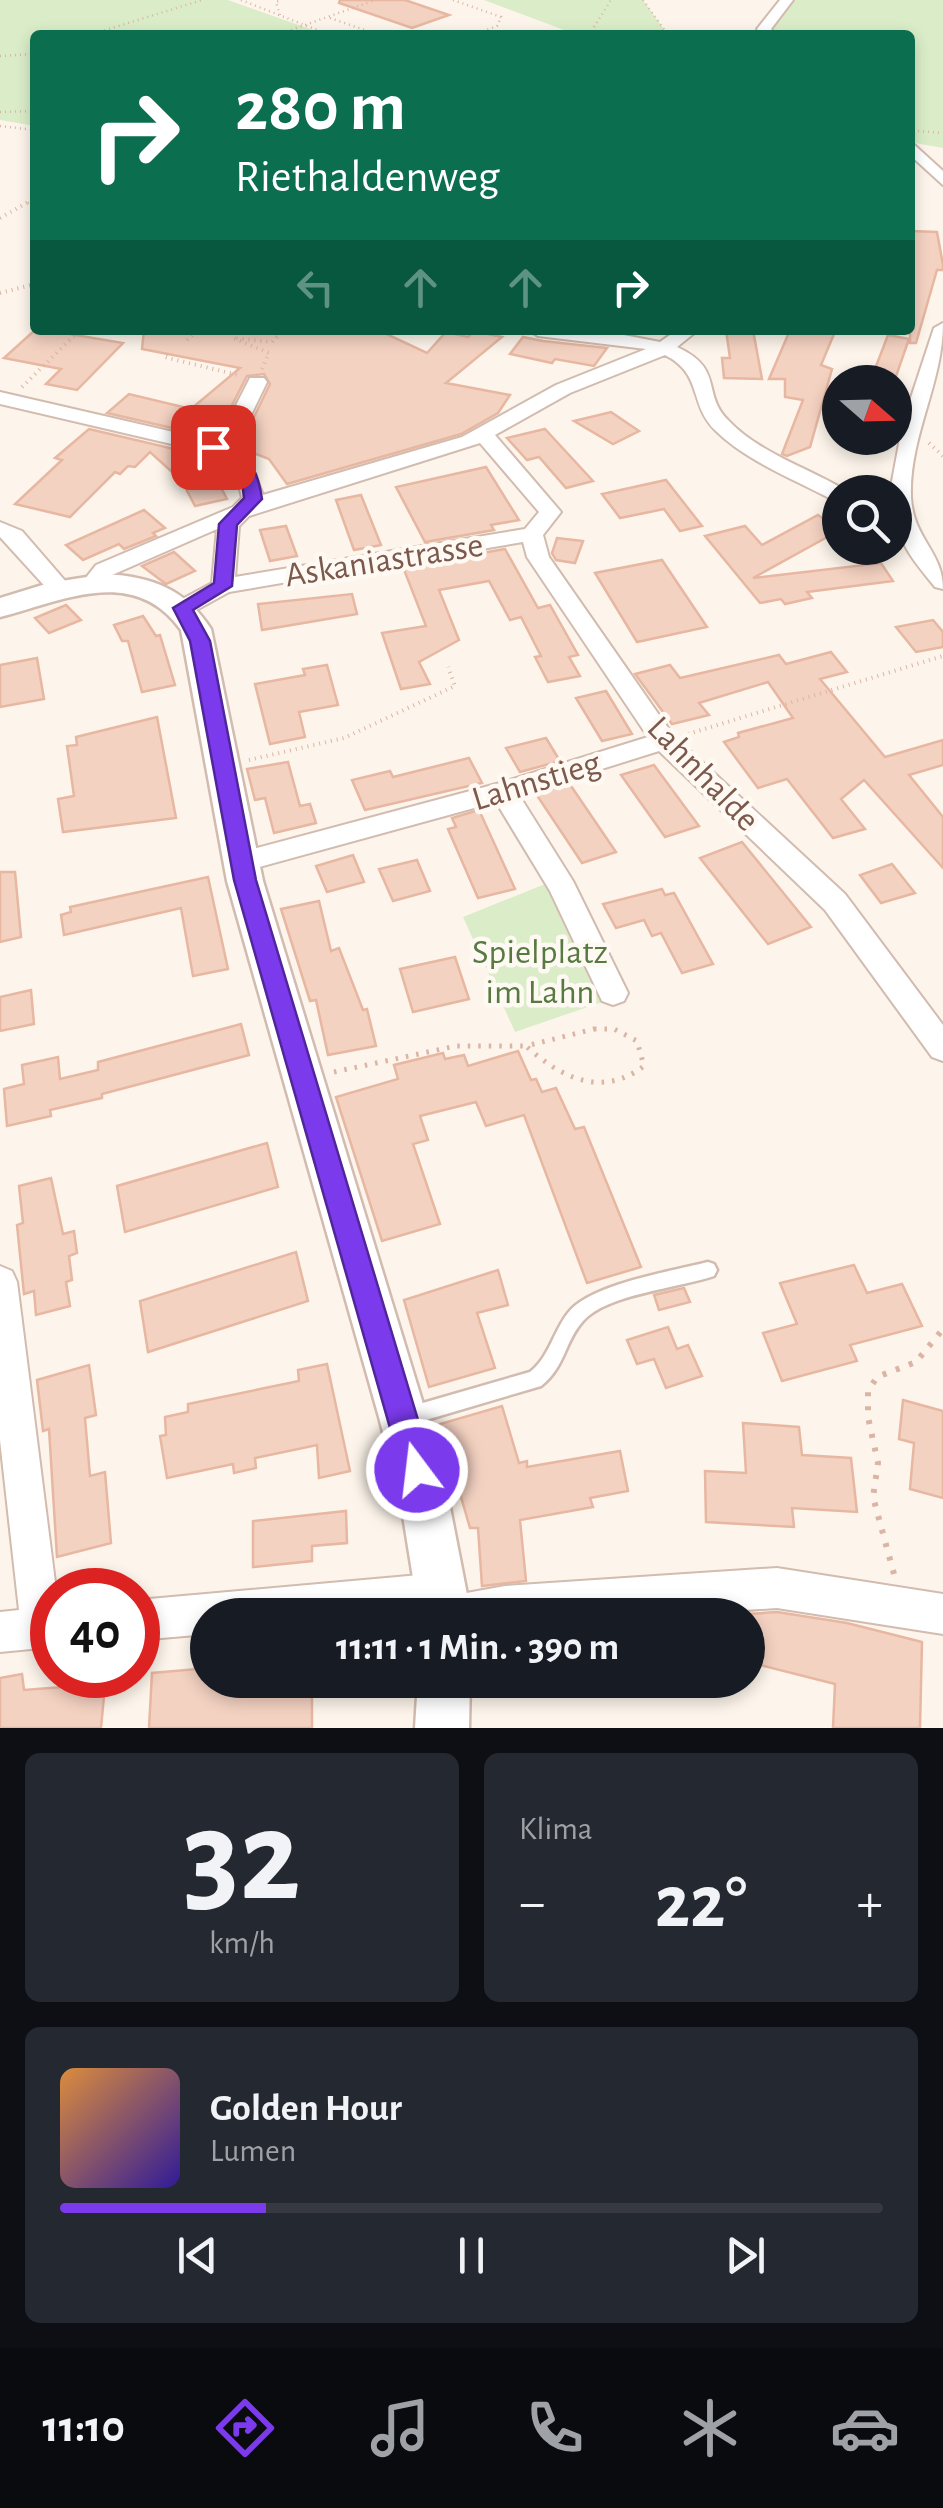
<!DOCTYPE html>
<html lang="de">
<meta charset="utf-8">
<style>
body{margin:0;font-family:"Alegreya Sans",sans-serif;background:#242831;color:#f1f3f6;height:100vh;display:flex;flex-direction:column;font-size:38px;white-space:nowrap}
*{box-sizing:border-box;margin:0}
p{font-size:32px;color:#9ea1a6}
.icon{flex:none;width:55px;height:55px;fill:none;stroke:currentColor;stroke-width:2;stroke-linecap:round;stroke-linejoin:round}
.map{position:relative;height:1728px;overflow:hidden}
.sheet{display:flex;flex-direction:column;gap:25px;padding:25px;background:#0d0f14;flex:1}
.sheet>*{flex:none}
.top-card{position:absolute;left:30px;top:30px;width:885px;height:305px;border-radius:10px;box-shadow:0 5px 15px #0003;background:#0b6e4f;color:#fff;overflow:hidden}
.needle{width:65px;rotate:110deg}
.tools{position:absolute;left:822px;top:365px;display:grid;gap:20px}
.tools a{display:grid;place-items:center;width:90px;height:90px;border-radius:50%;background:#171b24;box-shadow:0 5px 15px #0003;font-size:50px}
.speed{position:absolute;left:30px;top:1568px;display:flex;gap:20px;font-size:50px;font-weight:700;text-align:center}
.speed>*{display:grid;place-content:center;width:130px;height:130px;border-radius:50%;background:#171b24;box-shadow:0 5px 15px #0003;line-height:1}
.speed .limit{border:15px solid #d22;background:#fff;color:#111}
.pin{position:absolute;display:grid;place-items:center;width:85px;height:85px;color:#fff;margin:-42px;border-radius:20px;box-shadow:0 5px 15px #0006}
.me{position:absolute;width:110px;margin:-55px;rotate:345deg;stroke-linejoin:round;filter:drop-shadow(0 0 8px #0008)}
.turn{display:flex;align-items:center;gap:35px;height:210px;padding:0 40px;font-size:45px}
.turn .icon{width:130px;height:130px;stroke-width:2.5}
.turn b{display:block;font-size:70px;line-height:85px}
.lanes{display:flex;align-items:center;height:95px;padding:0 40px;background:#0003;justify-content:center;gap:50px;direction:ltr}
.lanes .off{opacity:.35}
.big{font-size:75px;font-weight:600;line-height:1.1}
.sheet .widget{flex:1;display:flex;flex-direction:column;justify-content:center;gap:15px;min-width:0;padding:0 35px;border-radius:15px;background:#242831}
.sheet .dial{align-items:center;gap:0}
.dial b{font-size:130px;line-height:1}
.song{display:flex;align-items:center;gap:30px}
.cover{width:120px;height:120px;border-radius:15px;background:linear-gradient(135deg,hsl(30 70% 55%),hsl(250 70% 35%))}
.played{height:10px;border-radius:5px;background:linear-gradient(90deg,#7c3aed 25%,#363941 25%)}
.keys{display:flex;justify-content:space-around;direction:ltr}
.heat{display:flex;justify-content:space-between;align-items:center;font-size:55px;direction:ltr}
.sheet .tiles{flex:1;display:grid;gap:25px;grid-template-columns:1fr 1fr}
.widget:last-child{grid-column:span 2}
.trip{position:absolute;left:190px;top:1598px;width:575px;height:100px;border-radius:50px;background:#171b24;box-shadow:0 5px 15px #0003;font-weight:600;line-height:100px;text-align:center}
.tabs{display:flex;height:160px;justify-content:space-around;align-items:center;background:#090b0e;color:#9ea1a6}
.tabs .icon{width:70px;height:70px}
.tabs .selected{color:#7c3aed}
.tabs b{font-size:45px;color:#f1f3f6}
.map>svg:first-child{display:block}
.green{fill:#daedc8}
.building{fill:#f4d2c2;stroke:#e7b7a1;stroke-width:2.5}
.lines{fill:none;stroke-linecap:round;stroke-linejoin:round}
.service-casing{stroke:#d2bbaf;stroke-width:5}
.minor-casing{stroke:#d2bbaf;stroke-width:4}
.tertiary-casing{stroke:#d2bbaf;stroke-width:5}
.path-far3{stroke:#dab5a4;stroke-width:2.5;stroke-dasharray:1 4;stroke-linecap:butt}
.path-far2{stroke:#dab5a4;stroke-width:4;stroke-dasharray:1 5;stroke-linecap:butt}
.path-far1{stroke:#dab5a4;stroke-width:5;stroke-dasharray:2.5 8;stroke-linecap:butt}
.path{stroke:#dab5a4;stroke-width:6;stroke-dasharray:4 10;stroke-linecap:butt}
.service{fill:#fff;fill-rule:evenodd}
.minor{fill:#fff;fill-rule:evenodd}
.tertiary{fill:#fff;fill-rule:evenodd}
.route{fill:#7c3aed;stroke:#51269a;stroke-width:2.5}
.labels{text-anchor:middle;stroke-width:9;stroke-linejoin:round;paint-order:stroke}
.street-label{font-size:35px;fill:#7b594c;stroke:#fff9f3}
.park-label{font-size:35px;fill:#567a40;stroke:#fff9f3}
</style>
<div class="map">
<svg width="943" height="1728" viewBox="0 0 943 1728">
<rect width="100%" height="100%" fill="#fdf5eb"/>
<!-- green -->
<g class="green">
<path d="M0,0H228L327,35H35V126L0,120Z"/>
<path d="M484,0H643L668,35H555L564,30Z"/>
<path d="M787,0H943V148L910,142V35H769L764,29Z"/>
<path d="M550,882L608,1000L515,1032L463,917Z"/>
</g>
<!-- building -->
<g class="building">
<path d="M340,0H405L449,15L412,28L339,3Z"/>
<path d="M910,231L937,232L943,265V270H937L916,343H910Z"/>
<path d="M35,330H46L123,343L77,390L46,384L61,369L4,358Z"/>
<path d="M144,330H378L427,353L446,332L468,337L474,331L502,337L446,383L510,395L498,413L461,434L287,484L269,459L231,444L254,417L270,384L264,374L247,376L229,411L207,436L107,413L129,394L191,409L240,368L142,349Z"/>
<path d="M726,330H753L762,379L724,378L722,358H730Z"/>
<path d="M790,330L834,334L821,365L832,369L810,447L787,456L782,454L803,400L785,397V379H769Z"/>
<path d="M888,335L909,339L894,382H870Z"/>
<path d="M523,337L543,341L607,348L594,366L555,359L552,363L510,354Z"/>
<path d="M611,412L639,431L613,444L574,421Z"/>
<path d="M89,429L204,456L227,499L195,506L182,481L150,452L135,467L128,466L120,474L115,472L70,517L15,504L62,460L55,458Z"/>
<path d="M545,429L593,481L566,488L539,457L527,460L507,438Z"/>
<path d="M486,467L519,520L491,525L494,530L425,542L396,487Z"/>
<path d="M666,480L702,526L680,531L664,509L620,518L602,494Z"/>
<path d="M361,495L381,545L354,550L336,500Z"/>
<path d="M144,510L165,528L153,533L156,536L124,549L119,544L83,560L66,545Z"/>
<path d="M818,515L840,530L753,578L881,563L893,581L807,592L812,598L785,604L781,599L760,603L705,536L745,526L762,545Z"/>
<path d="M286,526L297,556L270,561L260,530Z"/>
<path d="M557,538L583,541L575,563L556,560L552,553Z"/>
<path d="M505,549L538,608L550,605L578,655L569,657L580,676L548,682L535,657L541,656L521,617L510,620L489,581L439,590L459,640L419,662L430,684L401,689L382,633L426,626L403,567Z"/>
<path d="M174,552L195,571L166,584L142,566Z"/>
<path d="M662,560L707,627L637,642L595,573Z"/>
<path d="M352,594L357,614L262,630L258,604Z"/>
<path d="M66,605L81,620L49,633L35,618Z"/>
<path d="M143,616L156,636L160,635L175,685L142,692L128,641H122L114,625Z"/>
<path d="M933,620L943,632V647L916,652L896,627Z"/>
<path d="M831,652L847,672L820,679L885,757L943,740V765L909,775L943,817V868L864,780L841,799L865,829L833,838L787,779L758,788L724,742L739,737L738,733L793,718L768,682L699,703L709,715L672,724L635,674L670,665L680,678L779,655L786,664Z"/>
<path d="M37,658L44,699L0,707V665Z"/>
<path d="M327,665L338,705L299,712L305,737L270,744L255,684L305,675L303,669Z"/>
<path d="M606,691L632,734L602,741L576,698Z"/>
<path d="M157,717L176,818L63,832L58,799L74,796L67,746L77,745L76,737Z"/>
<path d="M546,738L560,761L520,772L506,748Z"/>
<path d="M469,758L482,783L365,810L352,780L390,771L393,777Z"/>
<path d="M288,762L300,806L310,804L316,823L274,833L265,798L255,800L247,769Z"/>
<path d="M654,765L699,826L665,837L621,775Z"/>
<path d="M569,783L616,852L582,863L536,794Z"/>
<path d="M479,810L515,889L478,898L448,829L456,827L452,818Z"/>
<path d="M742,842L811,927L768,944L700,858Z"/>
<path d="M353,855L364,882L327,892L316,866Z"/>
<path d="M417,860L430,891L393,901L379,869Z"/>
<path d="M892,864L915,893L881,903L860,875Z"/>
<path d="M0,872H15L21,937L0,942Z"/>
<path d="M208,877L228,969L193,976L181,908L64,935L61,915L71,912L70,907Z"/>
<path d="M662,889L665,895L674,893L713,964L682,973L661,933L652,936L644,920L616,928L603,904Z"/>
<path d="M319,901L331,951L339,948L363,1010L367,1009L376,1046L328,1055L316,1000L310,1001L281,909Z"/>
<path d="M455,957L469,999L413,1012L400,969Z"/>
<path d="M31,990L34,1024L0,1031V997Z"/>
<path d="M241,1024L249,1055L102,1094V1098L50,1110L51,1116L7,1126L4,1089L24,1084L22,1065L58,1057L60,1079L98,1070V1062Z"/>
<path d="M518,1051L531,1080L536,1079L542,1092L556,1088L575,1129L584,1127L641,1267L587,1283L524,1115L486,1126L476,1102L420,1116L428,1140L413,1144L440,1224L382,1241L336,1097L398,1079L394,1065L443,1053L445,1059L464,1055L468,1066Z"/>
<path d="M267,1143L278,1187L125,1232L117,1186Z"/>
<path d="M51,1178L63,1234L74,1231L77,1253L69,1256L72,1280L66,1282L70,1306L36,1315L34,1291L24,1294L17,1225L23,1223L19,1186Z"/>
<path d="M296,1252L308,1301L148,1352L140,1301Z"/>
<path d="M854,1265L867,1293L902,1284L922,1326L850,1345L857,1361L782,1381L763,1333L797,1324L780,1283Z"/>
<path d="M498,1270L508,1305L477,1313L495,1368L429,1387L404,1300Z"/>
<path d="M684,1288L690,1302L659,1310L654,1295Z"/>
<path d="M668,1327L677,1349L688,1345L702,1376L666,1388L654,1359L637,1364L627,1340Z"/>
<path d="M327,1364L350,1471L319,1478L317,1445L255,1458L256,1468L234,1473L233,1464L167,1478L160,1436L166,1435L165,1417L188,1412V1404L299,1381L298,1370Z"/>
<path d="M89,1365L96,1415L85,1418L90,1476L105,1472L111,1543L57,1557L49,1429L43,1431L37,1380Z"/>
<path d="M903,1400L943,1411V1498L910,1489L914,1443L899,1439Z"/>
<path d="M502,1406L519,1463L527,1461V1467L620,1451L628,1491L590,1498L593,1507L520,1520L526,1581L482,1586L478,1528H470L440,1424Z"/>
<path d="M743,1423L799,1427L802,1455L851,1458L857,1512L792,1508L794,1527L706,1522L705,1471L746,1473Z"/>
<path d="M346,1511L347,1543L312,1546V1561L253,1567V1521Z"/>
<path d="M777,1612L847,1623L922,1642L920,1728H833L835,1684L748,1662V1614Z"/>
<path d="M208,1668V1680H312V1728H149L152,1673Z"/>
<path d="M22,1674L24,1690L76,1686L78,1675H106L101,1728H0V1678Z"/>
</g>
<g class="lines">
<defs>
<path id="service" d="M708,1262L714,1264L717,1270L714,1276C679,1288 607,1294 583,1321C564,1342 566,1366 541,1386L409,1425L402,1423L400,1416L402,1409L409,1407L530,1372C550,1356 553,1332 568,1313C590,1284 673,1271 708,1262Z"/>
<g id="minor">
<path d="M780,0H793L771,29L776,35H762L757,29Z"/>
<path d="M910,141L943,171V185L910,155Z"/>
<path d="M943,323C943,384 909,436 911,497C913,539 943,551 943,589L935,587C906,551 895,540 895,492H890L903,422L934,328Z"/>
<path d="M529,330H598L660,342L677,330H698L677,347C725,369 701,393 728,420C760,454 810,468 848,492H840V502L833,500C794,479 748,462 716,431C688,404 704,375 665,355L570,393L495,435L561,512L543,535L549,557L673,735L845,894L943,1025V1061L932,1057L825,910L659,751L519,795L573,881L628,993L624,1001L613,1005L602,1001L550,891L496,802L241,872L231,869L227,862L231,855L500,783L648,737L527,557L523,542L229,592L191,613H175L171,608L175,603L212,583L217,529L112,575L100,589H84L81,584L96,565L233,507L242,498L236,472L206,452L0,404V392L208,440L232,413L250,378H264L267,382L251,415L225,445L250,462L263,495L462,437L556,385L646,349L538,336ZM480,443L539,512L525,529L235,577L239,526L249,516Z"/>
<path d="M0,522L22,531L67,583L70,588L67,593H51L0,537Z"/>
<path d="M0,1266L12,1271L17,1282L56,1590H52V1647L0,1652V1612L19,1610L0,1440Z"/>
<path d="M777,1568L943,1594V1634L777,1608L671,1615H208V1634L138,1640V1600L442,1573L456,1579L461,1594L505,1586Z"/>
</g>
<g id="tertiary">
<path d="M106,574C153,577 185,589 211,629L263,881L427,1417L448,1497L471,1615H419L400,1497L379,1417L227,881L181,630C134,564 62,601 0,617V598L49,583Z"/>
<path d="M418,1680H470L469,1728H415Z"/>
</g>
</defs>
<!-- service casing -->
<use href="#service" class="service-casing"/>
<!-- minor casing -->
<use href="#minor" class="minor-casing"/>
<!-- tertiary casing -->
<use href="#tertiary" class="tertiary-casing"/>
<!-- path-far3 -->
<g class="path-far3">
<path d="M241,0L330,35"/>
<path d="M453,0L501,17L497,26L474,35"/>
<path d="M643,0L668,35"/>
<path d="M280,15L276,2L281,0"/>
<path d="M330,18L379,35"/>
<path d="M90,35L202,0"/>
<path d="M277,35L375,0"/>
<path d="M594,35L591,32L611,0"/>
<path d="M0,56L35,54"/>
<path d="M0,112L35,111"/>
<path d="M0,126L35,130"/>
<path d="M918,131L943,133"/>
<path d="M28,203L35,199"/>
</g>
<!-- path-far2 -->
<g class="path-far2">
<path d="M0,218L32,200"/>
<path d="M0,293L35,284"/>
<path d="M187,340L195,332L191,330"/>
<path d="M167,354L164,357L238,375"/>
<path d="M262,369L269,353L233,338L272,342L283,330"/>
<path d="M22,387L80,330"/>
<path d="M929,443L943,456"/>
<path d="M688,734L943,656"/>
<path d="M249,760L344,738L455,686L448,667"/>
</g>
<!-- path-far1 -->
<g class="path-far1">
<path d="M594,1029H614L637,1041L644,1066C602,1098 561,1078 526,1046Z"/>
<path d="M334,1072L456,1046H526"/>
</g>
<!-- path -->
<path class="path" d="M894,1574L873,1497L878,1463L868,1417V1391L877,1377L916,1362L943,1329"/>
<!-- service -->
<use href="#service" class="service"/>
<!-- minor -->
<use href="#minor" class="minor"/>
<!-- tertiary -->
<use href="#tertiary" class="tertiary"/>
</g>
<!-- route -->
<path class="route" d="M213,442C247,453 257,464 262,499L237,525L232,586L193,610L210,641L256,880L433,1470L428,1481L417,1486L406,1481L402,1470L234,880L190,641L173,608L214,583L219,524L244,498L241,473L205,447Z"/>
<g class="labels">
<!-- street labels -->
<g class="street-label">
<text transform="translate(384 559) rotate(-9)" y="12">Askaniastrasse</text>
<text transform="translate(704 773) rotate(46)" y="12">Lahnhalde</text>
<text transform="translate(536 780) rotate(-17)" y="12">Lahnstieg</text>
</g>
<!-- park labels -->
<g class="park-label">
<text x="540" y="963">Spielplatz<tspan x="540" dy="40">im Lahn</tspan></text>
</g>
</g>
</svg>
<div class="tools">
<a><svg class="needle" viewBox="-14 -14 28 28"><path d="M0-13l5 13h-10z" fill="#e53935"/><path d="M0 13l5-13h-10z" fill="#9ea1a6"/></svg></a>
<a><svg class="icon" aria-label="search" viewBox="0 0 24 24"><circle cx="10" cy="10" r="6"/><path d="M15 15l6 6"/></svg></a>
</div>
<div class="speed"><div class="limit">40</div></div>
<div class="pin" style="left:213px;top:447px;background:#d93025"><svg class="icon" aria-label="arrive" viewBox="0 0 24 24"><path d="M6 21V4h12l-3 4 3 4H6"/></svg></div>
<svg class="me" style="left:417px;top:1470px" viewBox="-20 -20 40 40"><circle r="17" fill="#7c3aed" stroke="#fff" stroke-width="3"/><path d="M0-11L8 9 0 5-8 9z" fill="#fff"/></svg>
<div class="trip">11:11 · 1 Min. · 390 m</div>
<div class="top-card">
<div class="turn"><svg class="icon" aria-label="right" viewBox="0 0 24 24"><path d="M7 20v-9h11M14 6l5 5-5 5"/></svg><div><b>280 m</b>Riethaldenweg</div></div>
<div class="lanes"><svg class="icon off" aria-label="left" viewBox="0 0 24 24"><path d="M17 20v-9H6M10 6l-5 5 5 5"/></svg><svg class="icon off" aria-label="ahead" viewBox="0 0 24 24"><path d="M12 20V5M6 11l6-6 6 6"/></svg><svg class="icon off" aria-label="ahead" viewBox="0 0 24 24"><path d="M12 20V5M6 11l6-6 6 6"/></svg><svg class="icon" aria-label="right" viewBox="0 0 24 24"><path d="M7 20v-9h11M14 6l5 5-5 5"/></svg></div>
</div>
</div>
<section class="sheet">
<div class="tiles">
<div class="widget dial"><b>32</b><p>km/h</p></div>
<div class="widget"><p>Klima</p>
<div class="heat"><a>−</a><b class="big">22°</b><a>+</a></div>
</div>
<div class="widget">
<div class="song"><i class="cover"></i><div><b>Golden Hour</b><p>Lumen</p></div></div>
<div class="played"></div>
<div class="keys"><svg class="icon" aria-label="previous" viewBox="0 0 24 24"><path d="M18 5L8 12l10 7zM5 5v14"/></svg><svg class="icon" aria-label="pause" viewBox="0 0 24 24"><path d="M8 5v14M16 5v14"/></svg><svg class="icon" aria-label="next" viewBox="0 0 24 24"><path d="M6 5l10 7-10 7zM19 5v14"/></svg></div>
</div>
</div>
</section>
<nav class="tabs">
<b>11:10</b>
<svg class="icon selected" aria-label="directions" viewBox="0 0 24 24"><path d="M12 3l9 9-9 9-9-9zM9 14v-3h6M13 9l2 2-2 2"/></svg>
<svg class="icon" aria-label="music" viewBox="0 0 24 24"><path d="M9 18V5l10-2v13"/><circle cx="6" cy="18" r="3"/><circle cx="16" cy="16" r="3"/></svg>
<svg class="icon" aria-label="phone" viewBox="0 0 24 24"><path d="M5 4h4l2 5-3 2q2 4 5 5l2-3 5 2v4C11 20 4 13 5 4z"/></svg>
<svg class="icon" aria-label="climate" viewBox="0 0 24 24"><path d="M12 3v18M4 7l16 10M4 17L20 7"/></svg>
<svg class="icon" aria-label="car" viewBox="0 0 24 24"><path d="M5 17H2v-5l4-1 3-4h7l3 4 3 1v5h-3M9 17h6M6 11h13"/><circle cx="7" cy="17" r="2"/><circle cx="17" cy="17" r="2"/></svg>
</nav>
